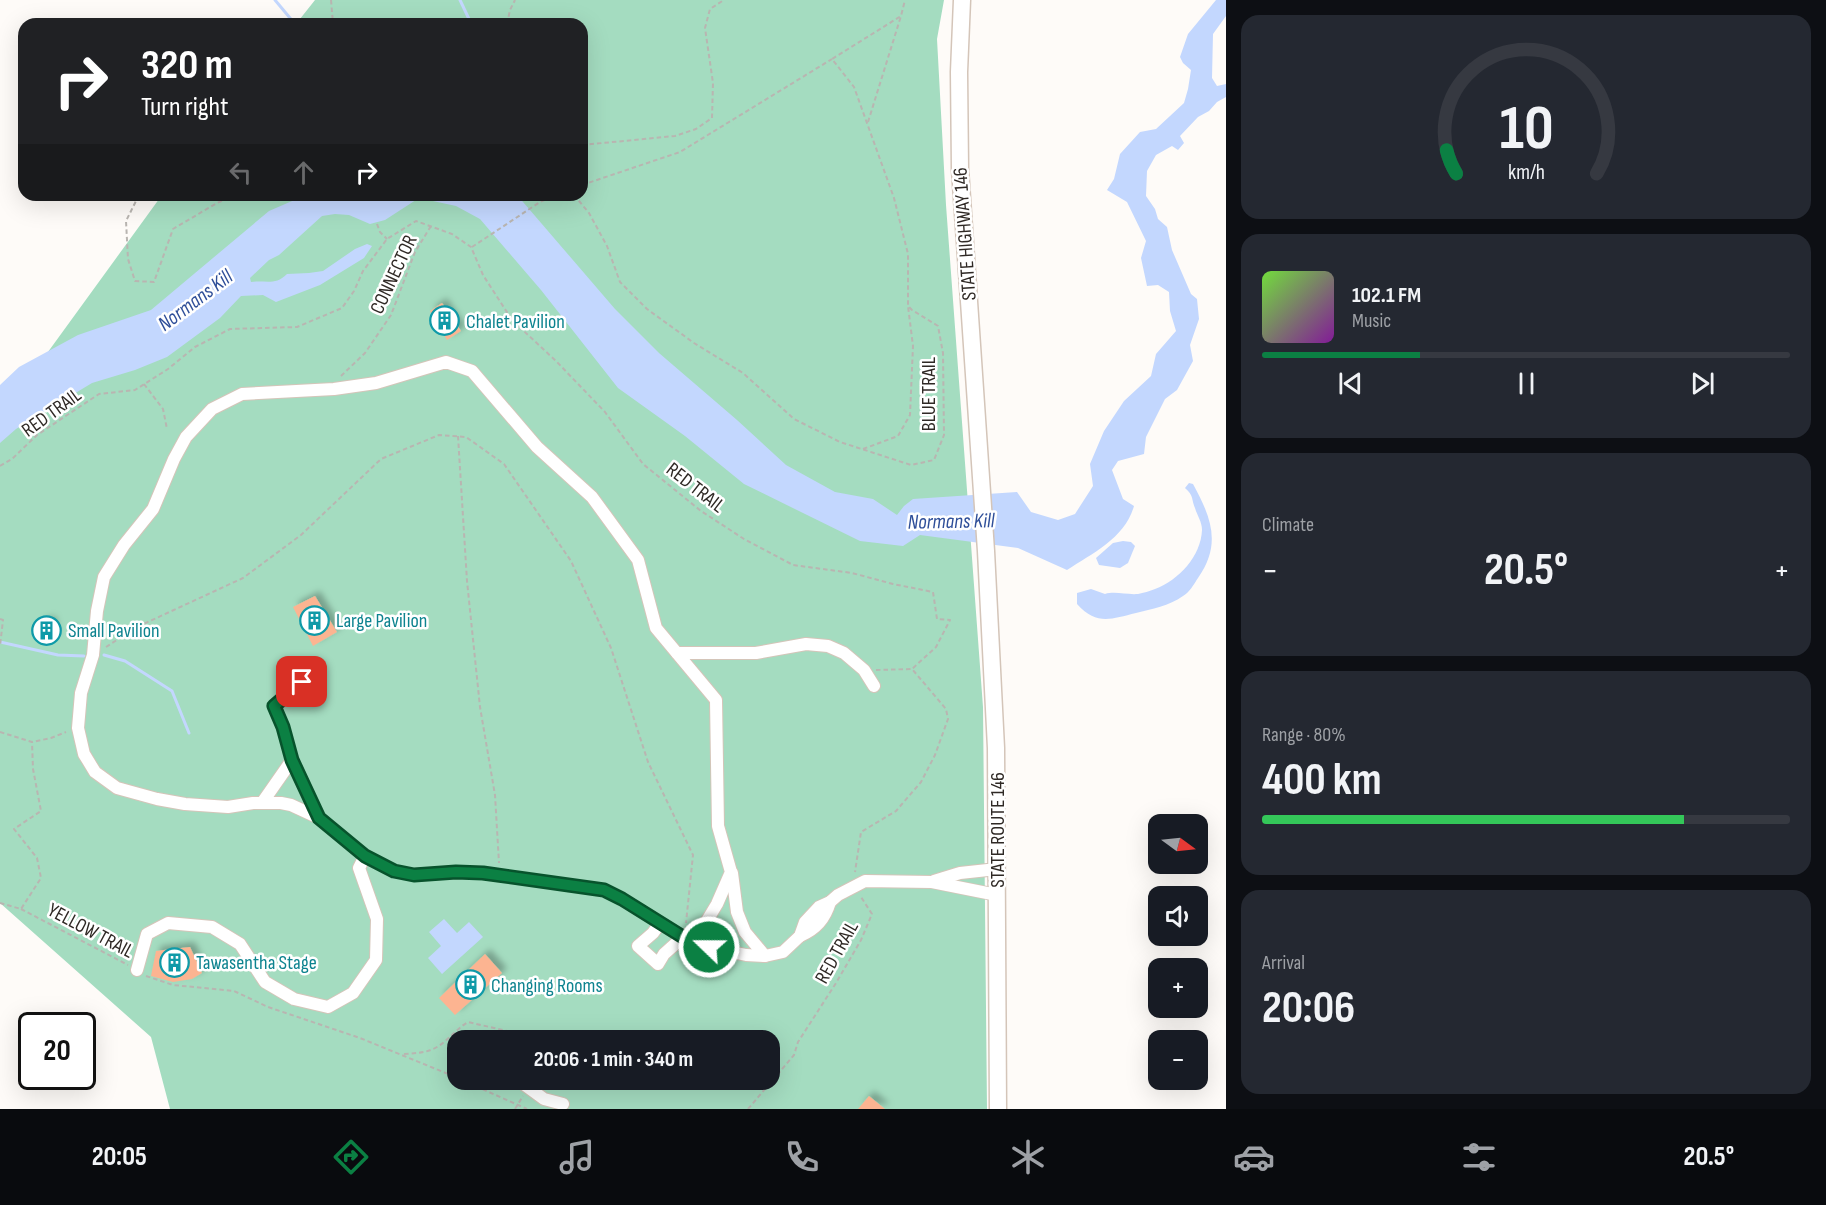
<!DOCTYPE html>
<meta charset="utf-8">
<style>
body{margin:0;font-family:"Sofia Sans Condensed",sans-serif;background:#242831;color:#f1f3f6;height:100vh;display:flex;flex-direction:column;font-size:22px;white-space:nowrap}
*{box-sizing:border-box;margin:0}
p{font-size:20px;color:#9ea1a6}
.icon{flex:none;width:33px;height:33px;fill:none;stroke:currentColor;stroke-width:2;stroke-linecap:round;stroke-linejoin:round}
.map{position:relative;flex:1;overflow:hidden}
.panel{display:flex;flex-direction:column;gap:15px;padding:15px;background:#0d0f14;width:600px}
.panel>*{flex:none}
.top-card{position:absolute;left:18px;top:18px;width:570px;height:183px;border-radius:18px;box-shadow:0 6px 24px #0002;background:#202124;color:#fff;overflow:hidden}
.needle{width:39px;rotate:105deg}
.buttons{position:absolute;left:1148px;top:814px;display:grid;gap:12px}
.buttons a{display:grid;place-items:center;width:60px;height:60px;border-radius:12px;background:#171b24;box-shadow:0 6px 24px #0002;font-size:30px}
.speed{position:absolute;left:18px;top:1012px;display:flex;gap:12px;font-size:30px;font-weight:700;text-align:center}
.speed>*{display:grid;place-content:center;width:78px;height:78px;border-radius:50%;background:#171b24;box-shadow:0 6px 24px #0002;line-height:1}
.speed .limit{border:3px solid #111;border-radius:9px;background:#fff;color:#111}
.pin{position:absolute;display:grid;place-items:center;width:51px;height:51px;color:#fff;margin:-26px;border-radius:12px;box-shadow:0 3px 9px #0006}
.me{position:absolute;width:66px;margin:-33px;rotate:292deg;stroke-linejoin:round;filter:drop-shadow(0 0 4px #0008)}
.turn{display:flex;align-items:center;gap:21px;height:126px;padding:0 24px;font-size:27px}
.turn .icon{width:78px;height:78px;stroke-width:2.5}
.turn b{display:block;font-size:42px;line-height:51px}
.lanes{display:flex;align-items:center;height:57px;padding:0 24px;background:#0003;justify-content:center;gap:30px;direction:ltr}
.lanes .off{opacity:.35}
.big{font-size:45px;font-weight:700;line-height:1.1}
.panel .tile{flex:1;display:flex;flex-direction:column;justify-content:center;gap:9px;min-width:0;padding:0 21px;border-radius:18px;background:#242831}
.panel .dial{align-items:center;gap:0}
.dial svg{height:156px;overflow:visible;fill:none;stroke:#363941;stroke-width:7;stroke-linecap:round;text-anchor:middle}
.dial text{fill:#f1f3f6;stroke:none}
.song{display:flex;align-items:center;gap:18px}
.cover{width:72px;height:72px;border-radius:9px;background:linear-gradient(135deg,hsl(100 70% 55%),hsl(290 70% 35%))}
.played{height:6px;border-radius:3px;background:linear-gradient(90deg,#0b8043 30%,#363941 30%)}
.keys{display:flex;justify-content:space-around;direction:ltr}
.heat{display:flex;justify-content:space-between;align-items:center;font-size:33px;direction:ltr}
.charge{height:9px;border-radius:4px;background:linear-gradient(90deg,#34c759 80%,#363941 0)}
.trip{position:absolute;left:447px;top:1030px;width:333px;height:60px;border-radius:18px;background:#171b24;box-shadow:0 6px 24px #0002;font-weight:700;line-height:60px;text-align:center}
.tabs{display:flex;height:96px;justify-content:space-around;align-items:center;background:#090b0e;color:#9ea1a6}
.tabs .icon{width:42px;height:42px}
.tabs .selected{color:#0b8043}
.tabs b{font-size:27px;color:#f1f3f6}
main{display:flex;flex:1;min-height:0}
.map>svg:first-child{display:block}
.green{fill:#a4dcc0;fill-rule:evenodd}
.water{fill:#c3d7fe}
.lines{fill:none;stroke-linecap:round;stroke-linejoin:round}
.stream{stroke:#c3d7fe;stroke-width:3}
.building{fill:#fcb491;filter:url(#shadow)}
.minor-casing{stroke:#d4c5b9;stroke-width:14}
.major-casing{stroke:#d4c5b9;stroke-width:19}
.path{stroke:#b9b5b1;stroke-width:2;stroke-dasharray:4.5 3;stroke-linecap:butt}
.minor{stroke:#fff;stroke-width:12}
.major{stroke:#fff;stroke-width:16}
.route-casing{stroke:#07532c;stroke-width:15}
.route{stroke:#0b8043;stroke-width:10}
.labels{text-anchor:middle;stroke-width:5;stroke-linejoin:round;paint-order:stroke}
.street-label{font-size:20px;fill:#2f2925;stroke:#fff}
.culture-label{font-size:20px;fill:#0d838f;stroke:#fff;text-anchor:start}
.water-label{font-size:21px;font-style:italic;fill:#2f4f99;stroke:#fff}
</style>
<main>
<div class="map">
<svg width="1226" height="1109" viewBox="0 0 1226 1109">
<defs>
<filter id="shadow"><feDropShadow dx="5" dy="-5" stdDeviation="3" flood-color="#0004"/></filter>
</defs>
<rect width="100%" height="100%" fill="#fefbf8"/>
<!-- green -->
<path class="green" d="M315,0H944L937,39L946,205L983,707L987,1109H170L151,1037L0,903V418L162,195H582V24H296ZM458,1041H770V1080H458Z"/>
<!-- water -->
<g class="water">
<path d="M1216,0H1226V16L1213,34L1212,78L1217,86L1226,84V97L1217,102L1209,111L1198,117L1180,136L1184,143L1178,150L1172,146L1156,155L1147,171L1146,196L1155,209L1158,219L1167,227L1172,250L1191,294L1197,299L1199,319L1190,345L1193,361L1177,390L1165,399L1146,437L1144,454L1118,461L1112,470L1123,499L1134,506C1125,538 1093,553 1067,570L1018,548L920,535L903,546L860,541L744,484L685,436L618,388L541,290L480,219L456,206L419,198L385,220L370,224L349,215L335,214L322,216L279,255L269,260L250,278L251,282C266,280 275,286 287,274L309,273L323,271L355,249L367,244L372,246L364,258L320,285L276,302L263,295L241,296L220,318L167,357L135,370L92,383L16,429L0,443V385L19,367L78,335L151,310L269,211L306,195H517L615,309L659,353L737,420L786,465L835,492L873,499L897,515L904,506L913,499L1017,492L1031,512L1058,520L1075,514L1093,486L1090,464L1104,431L1124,401L1151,376L1156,354L1176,331L1170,311L1169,292L1158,285L1147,286L1141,258L1146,241L1127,202L1107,190L1114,179L1120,154L1140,132L1156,129L1184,103L1188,89L1191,70L1183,63L1180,57L1188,34Z"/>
<path d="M1189,483L1193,484C1211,517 1222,544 1198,578C1194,584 1189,593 1183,596C1169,606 1152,609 1136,613C1111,619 1097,626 1077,604V593L1091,589L1105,594C1115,591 1127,595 1138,594C1143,593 1150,591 1155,589C1179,580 1201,556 1202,530C1202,522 1197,515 1195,508C1191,498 1194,496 1185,488Z"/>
<path d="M1123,541L1131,542L1135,546L1128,563L1120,568L1099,565L1096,558L1113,543Z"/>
<path d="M444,919L457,933L469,922L483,937L442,974L428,958L441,946L429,932Z"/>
</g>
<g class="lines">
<!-- stream -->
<g class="stream">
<path d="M275,0L295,24"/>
<path d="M460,0L469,19L467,24"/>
<path d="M0,642L58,655L84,656"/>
<path d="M104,655L125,661L172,691L189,733"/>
</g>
</g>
<!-- building -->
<g class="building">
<path d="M442,303L461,331L447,340L430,311Z"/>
<path d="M315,596L337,632L313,646L293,607Z"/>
<path d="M51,621L54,637L44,640L40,623Z"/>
<path d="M190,947L202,973L192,979L173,982L151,976L156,951Z"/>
<path d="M485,954L502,973L455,1015L439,998Z"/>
<path d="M869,1096L885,1109H858Z"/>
</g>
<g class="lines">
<defs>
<g id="minor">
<path d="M677,653H756L806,644L828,646L844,653L864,670L874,686"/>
<path d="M317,670L274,706L283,727L292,760L319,818"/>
<path d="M262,803L292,760"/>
<path d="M732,873L737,912L745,932L765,956"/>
<path d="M934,881L960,873L997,869"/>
<path d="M660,923L653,933L638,946L658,964L664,954L683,937L705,924L717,904L731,872L718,826L716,700L656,628L638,560L592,497L537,447L472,371L446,362L376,383L334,389L242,394L212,409L186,437L174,459L153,509L124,545L104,577L97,611L93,655L81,693L78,728L84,754L95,772L117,788L157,799L185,804L228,807L253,803H281L291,805L319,818L365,856L394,871L414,875L456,872L483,873L604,890L622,899L683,937L709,947L746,955L765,956L783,952L800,936L805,922L819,907L830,902L838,895L865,881L932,882L997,895"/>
<path d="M800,936C816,929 825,919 830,902"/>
<path d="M137,970L147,934L168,923L212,927L240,944L265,982L294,999L328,1007L353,993L376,960L377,919L359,868L365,856"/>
<path d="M518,1080L544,1099L563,1104"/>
</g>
<path id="major" d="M962,0L959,72L960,169L986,551L996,748L998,1109"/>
</defs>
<!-- minor casing -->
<use href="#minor" class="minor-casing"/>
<!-- major casing -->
<use href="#major" class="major-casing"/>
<!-- path -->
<g class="path">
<path d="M331,0L333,24"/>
<path d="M507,24L510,10L515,0"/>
<path d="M868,122L901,16"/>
<path d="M582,145L675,136L696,129L712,118L713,83L705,28L710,9L724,0"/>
<path d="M582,185L680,152L832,59"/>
<path d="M139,195L126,221L128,259L135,281L154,282L173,229L217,203L236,195"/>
<path d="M574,195L589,213L607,246L620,282L647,309L694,343L743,373L794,419L840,442L911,465L934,460L944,435L943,353L938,326L912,310L908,306V254L894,198L854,87L832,59L901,16L905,0"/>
<path d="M377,224L380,232L387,239"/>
<path d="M472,247L540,202L556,195"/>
<path d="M341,376L365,353L391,315L415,252L431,226"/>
<path d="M144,384L163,409L167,429"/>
<path d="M458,436L467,581L480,707L495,795L499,863"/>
<path d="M863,449L898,436L910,415L913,346L908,306"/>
<path d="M0,466L12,459L37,435L99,394L135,390L168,369L195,347L230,329L297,327L342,308L354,291L363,271L387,239L416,221L452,234L471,247L483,275L512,320L556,361L605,412L643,464L701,511L744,539L793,565L852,573L893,584L933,592L937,619L950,620L936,647L912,669L946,709L948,719L935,755L921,782L896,811L861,832L855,872"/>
<path d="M0,619L3,620L0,646"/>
<path d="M106,647L137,627L243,578L301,535L381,459L439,435L466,437L504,464L571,561L611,648L648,762L693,855L686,923"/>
<path d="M876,670L912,669"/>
<path d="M0,732L32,742L51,738L66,732"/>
<path d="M0,903L21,909L41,878L37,858L14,829L41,811L33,769L32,742"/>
<path d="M21,909L128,965"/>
<path d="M146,976L173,985L234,991L268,1007L360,1038L458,1078"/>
<path d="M404,1054C416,1053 427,1053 437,1047C449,1040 456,1029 468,1022L507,1031"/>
<path d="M462,1080L527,1109"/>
<path d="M515,1109L523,1096"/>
<path d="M748,1109L794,1055L798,1042L836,983L861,940L872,914L861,897"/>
</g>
<!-- minor -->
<use href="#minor" class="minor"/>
<!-- major -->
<use href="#major" class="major"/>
</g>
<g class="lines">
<defs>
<path id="route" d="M302,682L274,706L283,727L292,760L319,818L365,856L394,871L414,875L456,872L483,873L604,890L622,899L683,937L709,947"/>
</defs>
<!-- route casing -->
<use href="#route" class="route-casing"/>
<!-- route -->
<use href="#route" class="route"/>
</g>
<!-- icons -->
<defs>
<symbol id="building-ring" viewBox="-11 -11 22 22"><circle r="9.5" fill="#fff" stroke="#0f9aa8" stroke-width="1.5"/><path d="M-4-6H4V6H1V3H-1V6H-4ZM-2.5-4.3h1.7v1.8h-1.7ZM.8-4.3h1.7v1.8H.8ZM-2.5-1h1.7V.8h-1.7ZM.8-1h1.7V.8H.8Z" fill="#0f9aa8"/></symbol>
</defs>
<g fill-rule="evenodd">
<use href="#building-ring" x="428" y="304" width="33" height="33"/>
<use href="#building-ring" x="298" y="604" width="33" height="33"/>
<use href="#building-ring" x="30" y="614" width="33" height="33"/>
<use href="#building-ring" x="158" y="946" width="33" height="33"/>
<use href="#building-ring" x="454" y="968" width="33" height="33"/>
</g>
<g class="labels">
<!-- street labels -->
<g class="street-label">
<text transform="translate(964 234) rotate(-94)" y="7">STATE HIGHWAY 146</text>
<text transform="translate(393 274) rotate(-65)" y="7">CONNECTOR</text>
<text transform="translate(928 394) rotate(-90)" y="7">BLUE TRAIL</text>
<text transform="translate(51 412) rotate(-36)" y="7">RED TRAIL</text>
<text transform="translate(696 487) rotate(38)" y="7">RED TRAIL</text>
<text transform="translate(997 830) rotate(-90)" y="7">STATE ROUTE 146</text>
<text transform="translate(91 930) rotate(28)" y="7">YELLOW TRAIL</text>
<text transform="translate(836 952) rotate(-61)" y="7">RED TRAIL</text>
</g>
<!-- culture labels -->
<g class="culture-label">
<text x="466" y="328">Chalet Pavilion</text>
<text x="336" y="627">Large Pavilion</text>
<text x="68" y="637">Small Pavilion</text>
<text x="196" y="969">Tawasentha Stage</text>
<text x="491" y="992">Changing Rooms</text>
</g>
<!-- water labels -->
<g class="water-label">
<text transform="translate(195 300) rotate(-37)" y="7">Normans Kill</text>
<text transform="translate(951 521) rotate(-1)" y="7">Normans Kill</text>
</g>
</g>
</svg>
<div class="buttons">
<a><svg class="needle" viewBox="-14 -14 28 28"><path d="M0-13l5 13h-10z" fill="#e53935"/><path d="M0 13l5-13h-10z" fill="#9ea1a6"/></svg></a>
<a><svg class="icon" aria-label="sound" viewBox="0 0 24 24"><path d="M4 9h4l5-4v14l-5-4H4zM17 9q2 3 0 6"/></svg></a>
<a>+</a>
<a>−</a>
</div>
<div class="speed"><div class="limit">20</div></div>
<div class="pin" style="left:302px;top:682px;background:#d93025"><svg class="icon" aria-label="arrive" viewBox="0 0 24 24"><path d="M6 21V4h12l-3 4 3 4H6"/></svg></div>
<svg class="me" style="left:709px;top:947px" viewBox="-20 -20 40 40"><circle r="17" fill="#0b8043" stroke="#fff" stroke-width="3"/><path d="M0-11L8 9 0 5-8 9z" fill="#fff"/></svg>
<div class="trip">20:06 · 1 min · 340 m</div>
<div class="top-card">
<div class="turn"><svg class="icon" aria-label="right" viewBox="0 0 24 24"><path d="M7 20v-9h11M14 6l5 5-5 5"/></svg><div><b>320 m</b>Turn right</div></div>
<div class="lanes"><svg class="icon off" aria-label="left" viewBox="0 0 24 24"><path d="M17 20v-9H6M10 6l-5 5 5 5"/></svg><svg class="icon off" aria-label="ahead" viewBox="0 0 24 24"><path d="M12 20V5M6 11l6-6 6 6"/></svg><svg class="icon" aria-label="right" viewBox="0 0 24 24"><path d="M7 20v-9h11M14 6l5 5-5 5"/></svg></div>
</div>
</div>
<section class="panel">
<div class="tile dial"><svg viewBox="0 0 100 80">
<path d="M14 69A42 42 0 1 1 86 69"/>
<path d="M14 69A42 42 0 0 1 9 57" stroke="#0b8043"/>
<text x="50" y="56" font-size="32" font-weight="700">10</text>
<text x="50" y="72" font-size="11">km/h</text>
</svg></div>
<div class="tile">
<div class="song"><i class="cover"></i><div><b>102.1 FM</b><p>Music</p></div></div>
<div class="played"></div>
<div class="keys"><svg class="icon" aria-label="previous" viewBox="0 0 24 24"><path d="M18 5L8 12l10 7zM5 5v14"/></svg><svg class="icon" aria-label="pause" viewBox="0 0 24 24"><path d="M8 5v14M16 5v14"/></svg><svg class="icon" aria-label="next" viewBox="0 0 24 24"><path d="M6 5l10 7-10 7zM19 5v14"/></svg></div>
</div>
<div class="tile"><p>Climate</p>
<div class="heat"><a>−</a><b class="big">20.5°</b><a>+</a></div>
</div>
<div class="tile"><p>Range · 80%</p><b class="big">400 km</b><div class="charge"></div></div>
<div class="tile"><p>Arrival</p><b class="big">20:06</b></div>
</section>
</main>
<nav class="tabs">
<b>20:05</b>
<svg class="icon selected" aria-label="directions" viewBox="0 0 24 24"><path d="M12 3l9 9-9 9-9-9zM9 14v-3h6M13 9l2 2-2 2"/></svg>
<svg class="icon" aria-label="music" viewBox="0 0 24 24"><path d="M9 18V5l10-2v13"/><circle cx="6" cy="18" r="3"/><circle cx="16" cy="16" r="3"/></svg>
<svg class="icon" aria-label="phone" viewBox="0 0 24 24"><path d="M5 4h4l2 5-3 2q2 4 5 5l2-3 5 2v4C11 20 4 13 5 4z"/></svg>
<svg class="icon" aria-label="climate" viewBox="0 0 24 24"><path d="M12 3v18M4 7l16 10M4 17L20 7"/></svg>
<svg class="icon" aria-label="car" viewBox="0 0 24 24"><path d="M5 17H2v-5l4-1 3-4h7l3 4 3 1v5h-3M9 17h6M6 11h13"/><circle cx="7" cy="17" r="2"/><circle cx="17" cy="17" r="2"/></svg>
<svg class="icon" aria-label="filters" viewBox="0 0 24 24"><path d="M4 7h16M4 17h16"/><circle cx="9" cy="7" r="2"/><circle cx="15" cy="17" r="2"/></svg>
<b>20.5°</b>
</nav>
